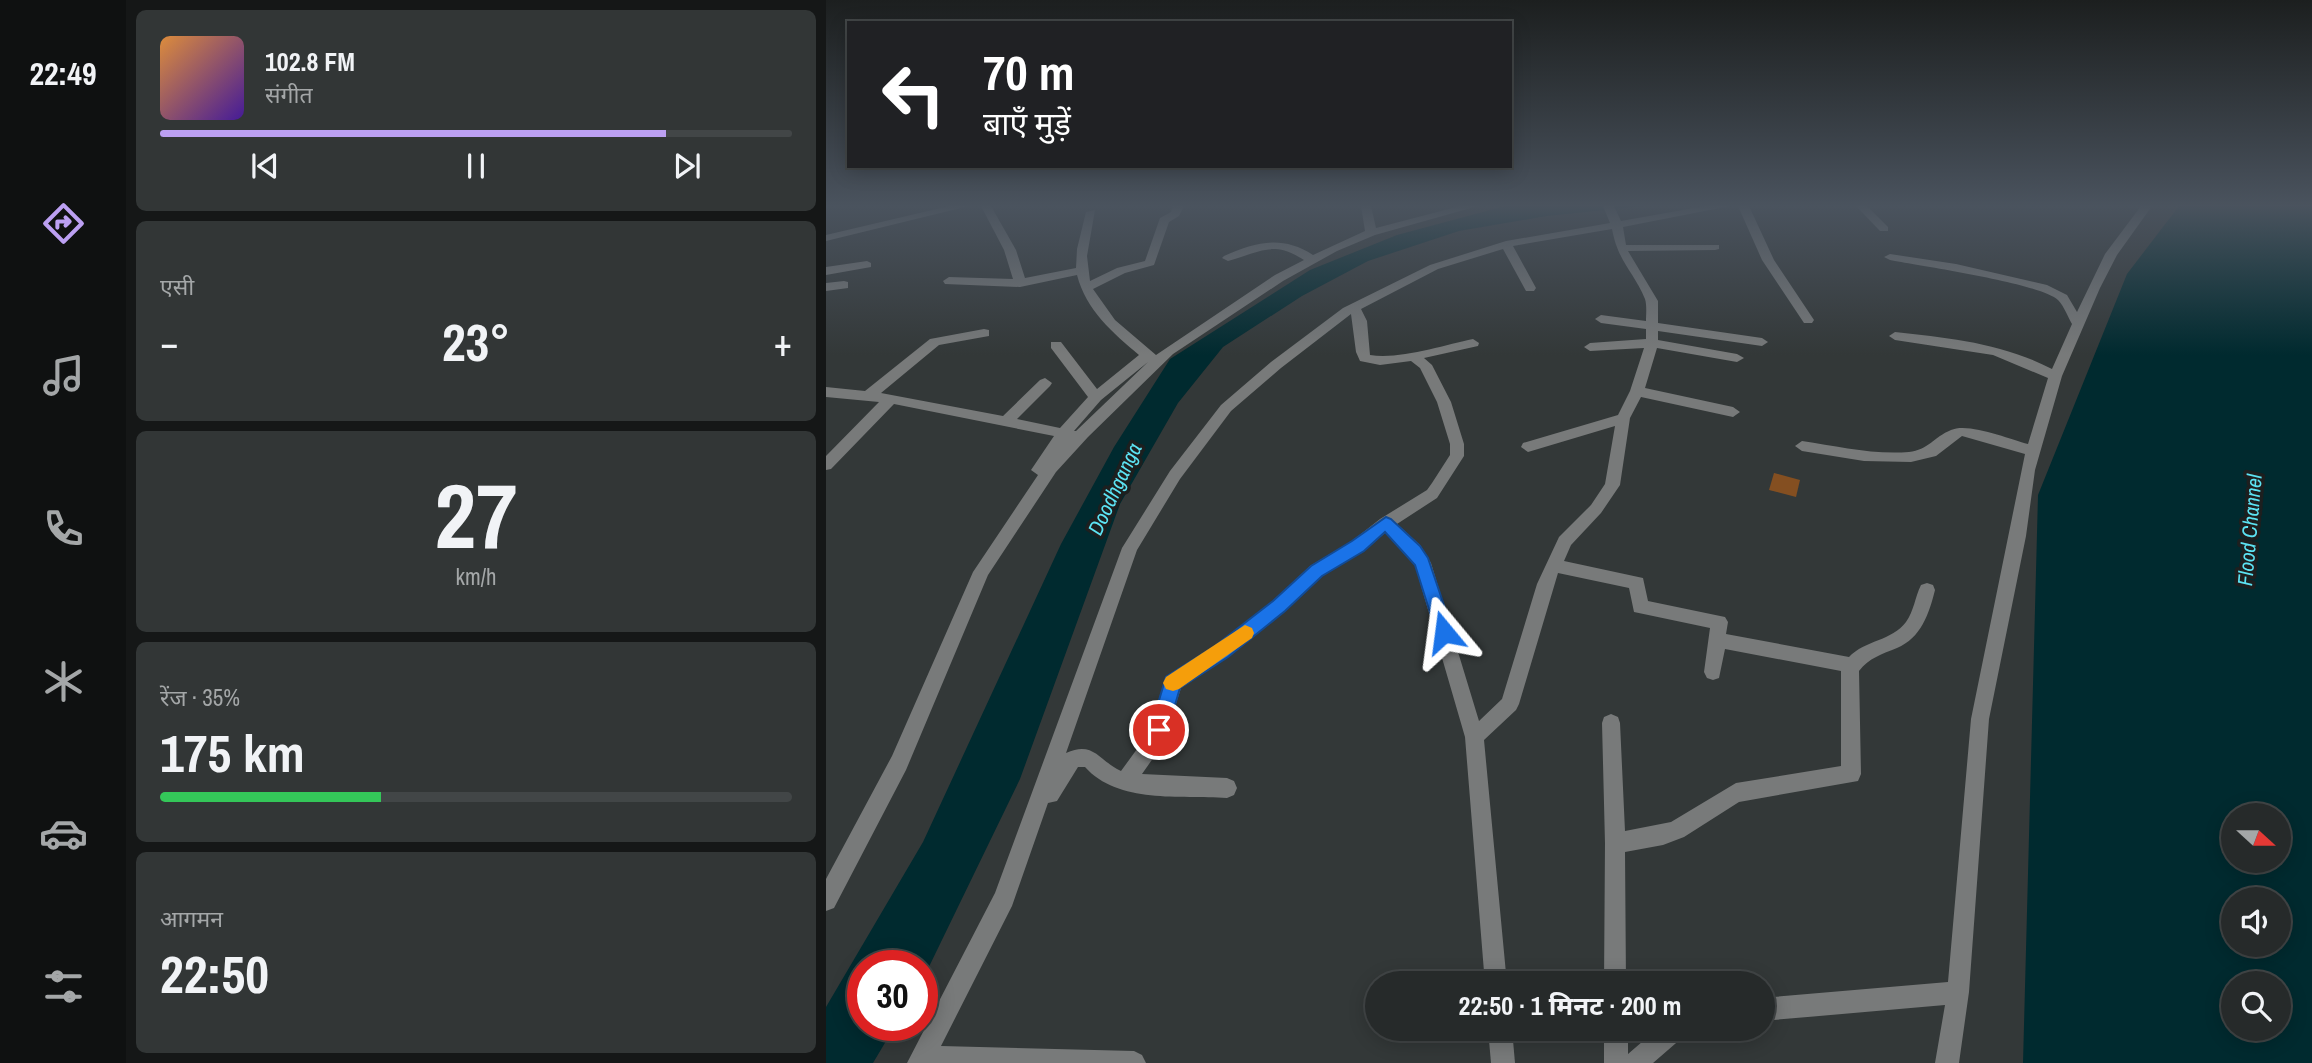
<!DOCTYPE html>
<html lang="hi">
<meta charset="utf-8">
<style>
body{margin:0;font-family:"Archivo Narrow","Noto Sans Devanagari",sans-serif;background:#323636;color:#f1f3f6;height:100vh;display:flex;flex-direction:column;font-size:26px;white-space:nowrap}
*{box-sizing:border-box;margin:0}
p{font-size:23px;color:#a4a7a8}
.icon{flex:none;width:38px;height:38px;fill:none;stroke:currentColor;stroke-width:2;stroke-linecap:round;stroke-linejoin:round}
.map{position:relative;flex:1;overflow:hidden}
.details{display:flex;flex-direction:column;gap:10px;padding:10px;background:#151717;width:700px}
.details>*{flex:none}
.top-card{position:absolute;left:21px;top:21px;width:665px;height:147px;border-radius:0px;box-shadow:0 4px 18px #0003,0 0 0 2px #424647;background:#202124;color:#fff;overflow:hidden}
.needle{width:46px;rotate:111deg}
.controls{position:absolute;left:1395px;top:803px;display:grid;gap:14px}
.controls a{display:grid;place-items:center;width:70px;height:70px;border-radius:50%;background:#262a2a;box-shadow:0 4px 18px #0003,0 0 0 2px #424647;font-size:35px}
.speed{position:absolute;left:21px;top:950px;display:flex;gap:14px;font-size:35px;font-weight:700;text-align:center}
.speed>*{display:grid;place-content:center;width:91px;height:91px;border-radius:50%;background:#262a2a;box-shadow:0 4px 18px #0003,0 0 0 2px #424647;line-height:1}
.speed .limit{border:10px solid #d22;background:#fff;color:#111}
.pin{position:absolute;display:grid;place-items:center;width:60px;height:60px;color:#fff;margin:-30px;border:4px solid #fff;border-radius:50%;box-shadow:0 2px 7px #0007}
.me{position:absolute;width:77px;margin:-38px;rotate:344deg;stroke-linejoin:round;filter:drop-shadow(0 0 5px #0008)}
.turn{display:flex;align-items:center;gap:24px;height:147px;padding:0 21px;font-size:32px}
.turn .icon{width:91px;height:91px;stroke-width:2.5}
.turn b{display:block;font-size:49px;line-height:60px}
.big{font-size:52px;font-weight:700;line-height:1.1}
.details .widget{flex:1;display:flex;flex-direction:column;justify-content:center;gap:10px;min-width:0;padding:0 24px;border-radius:10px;background:#323636}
.details .dial{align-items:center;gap:0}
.dial b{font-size:91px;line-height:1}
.song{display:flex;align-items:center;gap:21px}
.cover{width:84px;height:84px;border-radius:10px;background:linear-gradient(135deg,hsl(30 70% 55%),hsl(260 70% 35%))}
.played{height:7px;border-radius:4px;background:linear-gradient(90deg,#bca0f2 80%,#424647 80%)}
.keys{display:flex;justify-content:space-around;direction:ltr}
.heat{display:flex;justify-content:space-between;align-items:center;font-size:38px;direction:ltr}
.charge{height:10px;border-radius:5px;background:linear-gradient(90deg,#34c759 35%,#424647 0)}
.trip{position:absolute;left:539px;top:971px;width:410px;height:70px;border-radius:35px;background:#262a2a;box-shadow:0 4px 18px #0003,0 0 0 2px #424647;font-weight:700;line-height:70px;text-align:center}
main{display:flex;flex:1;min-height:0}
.menu{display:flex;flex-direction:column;width:126px;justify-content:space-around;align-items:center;background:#0f1111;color:#a4a7a8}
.menu .icon{width:49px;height:49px}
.menu .on{color:#bca0f2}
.menu b{font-size:32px;color:#f1f3f6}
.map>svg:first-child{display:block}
.water{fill:#002a2f;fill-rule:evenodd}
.building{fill:#844f21}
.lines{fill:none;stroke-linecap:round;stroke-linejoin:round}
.minor{fill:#787a7a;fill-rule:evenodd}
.route{fill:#1a73e8;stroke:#114b97;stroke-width:2}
.slow{fill:#f59e0b}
.labels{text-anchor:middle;stroke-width:7;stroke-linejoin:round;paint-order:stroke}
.water-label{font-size:21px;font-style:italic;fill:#5ce3f3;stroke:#1d1f1f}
</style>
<main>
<nav class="menu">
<b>22:49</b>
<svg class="icon on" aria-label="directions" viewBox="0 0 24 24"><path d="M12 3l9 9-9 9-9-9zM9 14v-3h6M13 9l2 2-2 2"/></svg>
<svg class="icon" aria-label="music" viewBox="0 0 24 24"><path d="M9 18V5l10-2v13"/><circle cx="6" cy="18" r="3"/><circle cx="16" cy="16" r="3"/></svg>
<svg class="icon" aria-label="phone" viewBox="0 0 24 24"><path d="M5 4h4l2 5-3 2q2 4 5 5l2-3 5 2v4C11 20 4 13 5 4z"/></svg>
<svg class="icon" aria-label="climate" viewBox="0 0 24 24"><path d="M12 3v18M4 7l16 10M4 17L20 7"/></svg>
<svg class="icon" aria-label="car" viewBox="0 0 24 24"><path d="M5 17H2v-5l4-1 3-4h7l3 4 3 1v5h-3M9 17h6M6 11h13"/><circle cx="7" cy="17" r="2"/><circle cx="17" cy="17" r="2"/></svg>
<svg class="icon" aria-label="filters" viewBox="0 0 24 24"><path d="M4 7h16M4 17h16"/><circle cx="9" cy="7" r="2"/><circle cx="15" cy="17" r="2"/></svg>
</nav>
<section class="details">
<div class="widget">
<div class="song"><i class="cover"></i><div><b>102.8 FM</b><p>संगीत</p></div></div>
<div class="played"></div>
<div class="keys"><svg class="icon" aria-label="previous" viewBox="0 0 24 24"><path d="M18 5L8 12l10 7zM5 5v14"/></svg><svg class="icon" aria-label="pause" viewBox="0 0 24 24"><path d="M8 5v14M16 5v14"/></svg><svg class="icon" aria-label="next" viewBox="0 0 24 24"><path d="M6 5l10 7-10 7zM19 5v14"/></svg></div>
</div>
<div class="widget"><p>एसी</p>
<div class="heat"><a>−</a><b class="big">23°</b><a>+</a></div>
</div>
<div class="widget dial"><b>27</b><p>km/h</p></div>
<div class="widget"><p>रेंज · 35%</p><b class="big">175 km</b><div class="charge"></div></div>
<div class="widget"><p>आगमन</p><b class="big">22:50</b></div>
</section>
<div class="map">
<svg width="1486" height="1063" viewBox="0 0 1486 1063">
<rect width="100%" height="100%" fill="#333838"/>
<!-- water -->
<g class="water">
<path d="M679,206H819L721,216L633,231L542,261L476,296L397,347L352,403L294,504L194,779L98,977L96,979V966H37V1026H69L47,1063H0V1007L97,842L235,544L288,447L344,359L484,270L571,235Z"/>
<path d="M1353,206H1486V1063H1197L1212,495L1301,274ZM1407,816H1452V861H1407ZM1407,900H1452V945H1407ZM1407,984H1452V1029H1407Z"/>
</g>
<!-- building -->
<path class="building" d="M948,473L974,480L970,497L943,490Z"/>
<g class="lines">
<!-- minor -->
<g class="minor">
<path d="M123,206H143L0,241V235Z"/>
<path d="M155,206H165L190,250L199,278L250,268L251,249L260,212L269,210L261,256L264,281L291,268L319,261L334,218L345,212L347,206H358L353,216L343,222L328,265L299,273L267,289L289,320L330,355L449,275L478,260C447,240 434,252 402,261L396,258L398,256C430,242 456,235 487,255L539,231L535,206H545L550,228L634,206H652L549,235L511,251L457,281L347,354L262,437L230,472L162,575L80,770L8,908L0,911V879L66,756L147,572L212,475L205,470L228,436L68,404L5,469L0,470V456L53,402L0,397V387L39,391L104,339L158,329L163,330V336L113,345L55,393L177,416L214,380L219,378L226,383L224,386L191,419L234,428L262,397L225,348V342H235L271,389L313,355C287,333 260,310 251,275L194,287L119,284L117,281L123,277L187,279L178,250ZM322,362L250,431H248L275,400Z"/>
<path d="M777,206H788L795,221L879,206H904L797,227L800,245H893V249L889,250L802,251L832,301V323L936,338L942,342L936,346L832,331V340L911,354L918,358L911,362L831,348L819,388L907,407L914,412L907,417L815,397L804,418L794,485L775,513L745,545L738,561L817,578L822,601L899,617L902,622L900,634L1023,657C1039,640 1066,641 1080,622C1088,611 1089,597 1095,585L1101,583L1107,585L1109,590C1103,614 1095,638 1071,648C1056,654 1043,658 1033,671L1035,774L1032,781L913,802L858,837L837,845L799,852L800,984H778L779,843L776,723L778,717L785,714L792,717L794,723L799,831L845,822L910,783L1015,766V671L899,649L893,678L887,680L881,678L878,672L884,628L808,612L803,588L732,573L693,704L690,710L658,740L681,984H659L639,737L589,565L560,532L538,551L496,576L459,611L402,657L355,688L337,744L316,774L401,778L408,781L411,788L408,795L401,798C354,795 292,804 259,767H252L231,801L222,803L186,906L115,1046L308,1051L316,1055L320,1063H81L169,893L296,548L344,471L395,405L445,362L517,308L604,265L680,241L784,223ZM786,229C792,262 808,272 819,299C821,305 820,315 820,321L775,315L769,319L775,323L820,329V339L764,343L758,347L764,351L818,348L804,391L792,415L697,443L695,447L702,452L789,426L779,484L765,505L733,537L711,584L676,699L653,721L605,563L594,545L571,524L611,498L638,456V444L625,402L606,365L598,358L652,346L653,343L647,339C618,345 573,360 544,355L541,321L535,309L612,269L677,249L700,291H708L710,288L687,246ZM525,314L530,352L534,361L554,365L585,361L594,368L611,402L624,444V455L606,483L601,490L554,519L526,541L484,566L447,601L390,647L341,677L322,734L295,771C273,761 268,740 240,753L311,550L354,479L405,411L455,368Z"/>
<path d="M912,206H923L948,260L988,320L986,323H978L936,260Z"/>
<path d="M1030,206H1041L1062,227V231H1054Z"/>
<path d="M1315,206H1326L1291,255L1274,288L1236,376L1209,470L1200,536L1163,719L1143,992L1133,1063H1109L1119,1005L936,1021V998L1122,982L1145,719L1199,454L1136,436L1110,456L1085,462L1038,461L976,451L969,446L976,441C1011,446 1047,455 1083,452C1102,450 1108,437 1125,430C1142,422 1183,439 1202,444L1222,378L1167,355L1069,340L1063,336L1069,332C1123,338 1176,343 1226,369L1246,324C1242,317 1238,306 1232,300C1214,283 1094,266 1064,260L1058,257L1064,254L1130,264L1221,285L1241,295L1251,312L1279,254Z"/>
<path d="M41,261L45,263V267L0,275V267Z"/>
<path d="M18,281L22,282V288L0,291V283Z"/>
<path d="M662,1029H686L689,1063H665Z"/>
<path d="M778,1029H802V1054L831,1029H861L857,1037L827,1063H778Z"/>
</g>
</g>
<!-- sky -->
<linearGradient id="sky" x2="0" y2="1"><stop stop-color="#1c1f1f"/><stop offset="0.58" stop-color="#4a535e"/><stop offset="1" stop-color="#4a535e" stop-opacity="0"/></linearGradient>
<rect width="1486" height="355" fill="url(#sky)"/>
<!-- route -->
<path class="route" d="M560,517L565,519L594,546L602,558L627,632L624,638L618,640L612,638L589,565L559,532L538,551L496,576L459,611L402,657L354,688L340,736L333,738L326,736L324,730L340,677L389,646L447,601L485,566L526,541Z"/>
<!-- slow -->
<path class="slow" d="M419,625L426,628L428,633L426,638L353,689L347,691L340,689L337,683L340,677Z"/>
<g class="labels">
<!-- water labels -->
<g class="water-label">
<text transform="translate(289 489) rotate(-65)" y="7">Doodhganga</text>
<text transform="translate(1424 530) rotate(-85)" y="7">Flood Channel</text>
</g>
</g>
</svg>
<div class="controls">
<a><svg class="needle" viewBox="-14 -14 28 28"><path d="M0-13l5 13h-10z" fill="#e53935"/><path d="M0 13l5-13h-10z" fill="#a4a7a8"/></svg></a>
<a><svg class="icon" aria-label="sound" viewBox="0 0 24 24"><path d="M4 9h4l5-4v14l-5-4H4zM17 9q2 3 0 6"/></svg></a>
<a><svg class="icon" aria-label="search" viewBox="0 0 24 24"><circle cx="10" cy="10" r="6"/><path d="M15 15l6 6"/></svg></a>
</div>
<div class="speed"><div class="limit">30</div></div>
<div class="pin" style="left:333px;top:730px;background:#d93025"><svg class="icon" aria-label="arrive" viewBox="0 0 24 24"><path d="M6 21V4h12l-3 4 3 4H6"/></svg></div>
<svg class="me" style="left:618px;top:632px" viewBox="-20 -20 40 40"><path d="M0-17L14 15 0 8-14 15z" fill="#1a73e8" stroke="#fff" stroke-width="4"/></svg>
<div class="trip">22:50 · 1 मिनट · 200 m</div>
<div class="top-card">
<div class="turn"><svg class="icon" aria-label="left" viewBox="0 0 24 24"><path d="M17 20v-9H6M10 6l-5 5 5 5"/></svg><div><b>70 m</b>बाएँ मुड़ें</div></div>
</div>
</div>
</main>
